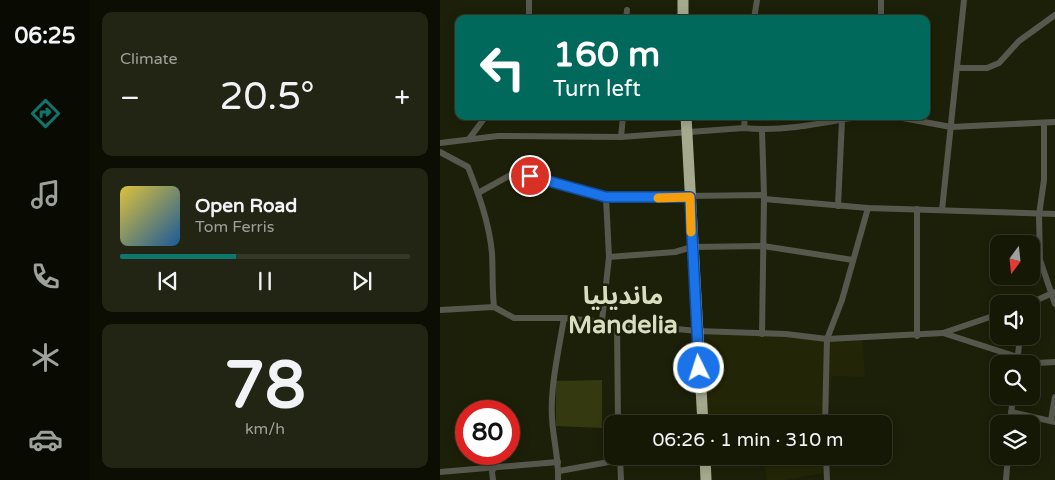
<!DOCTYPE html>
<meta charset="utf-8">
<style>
body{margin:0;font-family:"Varela Round","Noto Sans Arabic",sans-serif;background:#232514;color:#f1f3f6;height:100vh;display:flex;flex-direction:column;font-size:19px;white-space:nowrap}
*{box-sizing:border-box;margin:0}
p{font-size:16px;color:#9ea09b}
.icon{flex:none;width:28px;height:28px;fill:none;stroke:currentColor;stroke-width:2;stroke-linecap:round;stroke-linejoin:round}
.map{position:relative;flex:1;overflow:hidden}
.panel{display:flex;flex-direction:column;gap:12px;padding:12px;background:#0c0d03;width:350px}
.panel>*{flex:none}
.banner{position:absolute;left:15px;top:15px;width:475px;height:105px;border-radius:10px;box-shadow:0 2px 12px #0003,0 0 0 1px #353728;background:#00695c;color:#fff;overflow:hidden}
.needle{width:32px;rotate:195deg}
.tools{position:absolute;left:550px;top:235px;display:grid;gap:10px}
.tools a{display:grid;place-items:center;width:50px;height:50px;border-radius:10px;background:#161806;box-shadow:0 2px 12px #0003,0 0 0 1px #353728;font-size:25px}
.speed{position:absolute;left:15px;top:400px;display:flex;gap:10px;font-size:25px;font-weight:700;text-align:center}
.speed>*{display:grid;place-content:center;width:65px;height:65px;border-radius:50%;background:#161806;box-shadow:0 2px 12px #0003,0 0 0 1px #353728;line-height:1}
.speed .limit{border:8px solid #d22;background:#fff;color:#111}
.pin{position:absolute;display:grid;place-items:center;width:42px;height:42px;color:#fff;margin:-21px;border:2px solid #fff;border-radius:50%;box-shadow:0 1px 5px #0007}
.me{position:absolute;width:55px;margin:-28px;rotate:356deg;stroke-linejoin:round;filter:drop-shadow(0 0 4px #0008)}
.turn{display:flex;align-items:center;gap:18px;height:105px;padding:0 15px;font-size:22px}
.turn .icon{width:65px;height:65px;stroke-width:2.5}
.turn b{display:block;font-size:35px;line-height:42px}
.big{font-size:38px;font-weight:600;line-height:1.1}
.panel .card{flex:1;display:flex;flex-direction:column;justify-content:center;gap:8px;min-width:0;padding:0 18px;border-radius:10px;background:#232514}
.panel .dial{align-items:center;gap:0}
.dial b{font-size:65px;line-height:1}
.song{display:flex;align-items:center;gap:15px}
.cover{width:60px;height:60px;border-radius:8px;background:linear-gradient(135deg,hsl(50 70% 55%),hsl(210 70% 35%))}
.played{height:5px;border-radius:2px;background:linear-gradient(90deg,#0f766e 40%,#353728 40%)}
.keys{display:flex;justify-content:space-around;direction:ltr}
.heat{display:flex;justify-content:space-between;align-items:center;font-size:28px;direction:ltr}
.trip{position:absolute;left:164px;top:415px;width:288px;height:50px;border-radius:10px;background:#161806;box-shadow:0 2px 12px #0003,0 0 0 1px #353728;font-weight:600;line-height:50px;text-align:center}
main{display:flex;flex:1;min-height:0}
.tabs{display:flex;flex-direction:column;width:90px;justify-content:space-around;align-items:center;background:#090a02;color:#9ea09b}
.tabs .icon{width:35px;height:35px}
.tabs .current{color:#0f766e}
.tabs b{font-size:22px;color:#f1f3f6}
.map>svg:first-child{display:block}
.built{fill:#232606}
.green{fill:#343910}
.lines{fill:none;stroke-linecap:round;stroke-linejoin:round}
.street{stroke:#56584d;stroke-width:6}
.highway{stroke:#a5aa8e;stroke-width:11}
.route-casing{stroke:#114b97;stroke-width:12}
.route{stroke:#1a73e8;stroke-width:9}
.slow{stroke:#f59e0b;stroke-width:9}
.labels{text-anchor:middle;stroke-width:5;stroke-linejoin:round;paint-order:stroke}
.town-label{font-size:25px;font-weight:bold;fill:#d9dec1;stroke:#1d2008}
</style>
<main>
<nav class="tabs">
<b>06:25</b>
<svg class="icon current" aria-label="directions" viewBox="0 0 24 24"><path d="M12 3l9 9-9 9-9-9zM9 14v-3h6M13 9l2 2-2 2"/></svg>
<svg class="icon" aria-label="music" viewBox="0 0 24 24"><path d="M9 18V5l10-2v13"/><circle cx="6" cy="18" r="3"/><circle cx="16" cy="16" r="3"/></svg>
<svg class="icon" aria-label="phone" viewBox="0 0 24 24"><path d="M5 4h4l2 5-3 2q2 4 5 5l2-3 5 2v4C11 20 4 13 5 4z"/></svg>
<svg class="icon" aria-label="climate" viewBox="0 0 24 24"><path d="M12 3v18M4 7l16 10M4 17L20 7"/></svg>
<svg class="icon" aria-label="car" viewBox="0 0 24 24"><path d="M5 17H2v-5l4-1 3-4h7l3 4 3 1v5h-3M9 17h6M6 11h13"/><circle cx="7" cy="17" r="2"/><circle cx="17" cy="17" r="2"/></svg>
</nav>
<section class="panel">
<div class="card"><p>Climate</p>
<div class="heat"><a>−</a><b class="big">20.5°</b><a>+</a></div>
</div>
<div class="card">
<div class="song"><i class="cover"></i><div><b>Open Road</b><p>Tom Ferris</p></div></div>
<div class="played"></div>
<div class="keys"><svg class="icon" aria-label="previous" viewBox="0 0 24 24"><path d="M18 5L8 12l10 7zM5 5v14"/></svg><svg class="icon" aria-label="pause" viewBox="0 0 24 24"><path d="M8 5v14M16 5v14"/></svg><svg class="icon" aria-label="next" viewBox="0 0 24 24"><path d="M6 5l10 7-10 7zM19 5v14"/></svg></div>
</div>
<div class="card dial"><b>78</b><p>km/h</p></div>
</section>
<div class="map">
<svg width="615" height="480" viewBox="0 0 615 480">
<rect width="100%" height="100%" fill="#1d2008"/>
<!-- built -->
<g class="built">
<path d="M259,333L422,340L425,377L392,376L387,424H266Z"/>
<path d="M269,456H384L383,473L345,480H327L325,464L270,465Z"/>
</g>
<!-- green -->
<path class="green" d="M162,380V428L116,426V381Z"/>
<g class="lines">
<!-- street -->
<g class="street">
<path d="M89,19V0"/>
<path d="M186,19L187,10"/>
<path d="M314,19L317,0"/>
<path d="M441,19V0"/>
<path d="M517,68H547L559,63L579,41L615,15"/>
<path d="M452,116L511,127L615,122"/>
<path d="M604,123V180L599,215L600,260L615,304"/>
<path d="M304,128L305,116"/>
<path d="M322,130L324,195"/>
<path d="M181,137L183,116"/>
<path d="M29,139L46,116"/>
<path d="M0,143L58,136L181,137L304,128C343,132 383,123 422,116"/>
<path d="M0,152L28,167C39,195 49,222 52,253C53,271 52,289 54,307"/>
<path d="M38,193L69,176L80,173L166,197L324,195V199L428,208L615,214"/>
<path d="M398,206L402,120"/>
<path d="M502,210L524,0"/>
<path d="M169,257L235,252L252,247L323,246L413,260"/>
<path d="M588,304L615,292"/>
<path d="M0,310L54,307L74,318H124L257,331L346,334L387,339L503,333L559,314"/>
<path d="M162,321L169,257L166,197"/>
<path d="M177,323L178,424"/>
<path d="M503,333L596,363L615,362"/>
<path d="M322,334L324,199"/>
<path d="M477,336V209"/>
<path d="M577,364L580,336"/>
<path d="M571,412L615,422"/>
<path d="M611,420L615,397"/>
<path d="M385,424L387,339L402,300L428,208"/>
<path d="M570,424L573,396"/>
<path d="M386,456L387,480"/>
<path d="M180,457L181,480"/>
<path d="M119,471L180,460L265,462"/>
<path d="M0,472L118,462"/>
<path d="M53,480L52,472L54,467"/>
<path d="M118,480C119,459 113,439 112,418C110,387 119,349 124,318"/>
<path d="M566,480L568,456"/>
</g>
<!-- highway -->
<g class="highway">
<path d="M243,0V19"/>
<path d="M246,116L263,424"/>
<path d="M265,456L266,480"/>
</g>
</g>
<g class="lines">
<defs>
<path id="route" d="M90,176L166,197H250L259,368"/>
</defs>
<!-- route casing -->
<use href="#route" class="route-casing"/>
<!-- route -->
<use href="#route" class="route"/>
<!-- slow -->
<path class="slow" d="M218,198L250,197L251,232"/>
</g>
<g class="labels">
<!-- town labels -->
<g class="town-label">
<text x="183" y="304">مانديليا<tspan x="183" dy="29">Mandelia</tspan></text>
</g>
</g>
</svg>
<div class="tools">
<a><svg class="needle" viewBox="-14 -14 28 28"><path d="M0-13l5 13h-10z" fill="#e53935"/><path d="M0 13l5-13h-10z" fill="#9ea09b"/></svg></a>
<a><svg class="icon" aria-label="sound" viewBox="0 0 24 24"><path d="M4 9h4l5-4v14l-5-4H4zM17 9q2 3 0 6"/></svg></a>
<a><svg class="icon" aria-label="search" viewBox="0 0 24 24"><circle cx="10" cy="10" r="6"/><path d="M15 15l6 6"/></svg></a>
<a><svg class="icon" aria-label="layers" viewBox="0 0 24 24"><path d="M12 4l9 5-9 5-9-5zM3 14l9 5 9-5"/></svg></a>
</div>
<div class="speed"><div class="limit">80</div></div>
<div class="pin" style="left:90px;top:176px;background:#d93025"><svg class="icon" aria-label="arrive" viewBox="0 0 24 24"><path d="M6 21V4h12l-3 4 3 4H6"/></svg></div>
<svg class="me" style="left:259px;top:368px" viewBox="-20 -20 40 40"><circle r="17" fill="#1a73e8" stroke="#fff" stroke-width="3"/><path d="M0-11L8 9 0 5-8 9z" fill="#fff"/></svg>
<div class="trip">06:26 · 1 min · 310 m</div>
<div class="banner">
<div class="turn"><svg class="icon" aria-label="left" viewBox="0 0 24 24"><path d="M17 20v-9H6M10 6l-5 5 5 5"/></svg><div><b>160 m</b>Turn left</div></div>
</div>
</div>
</main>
